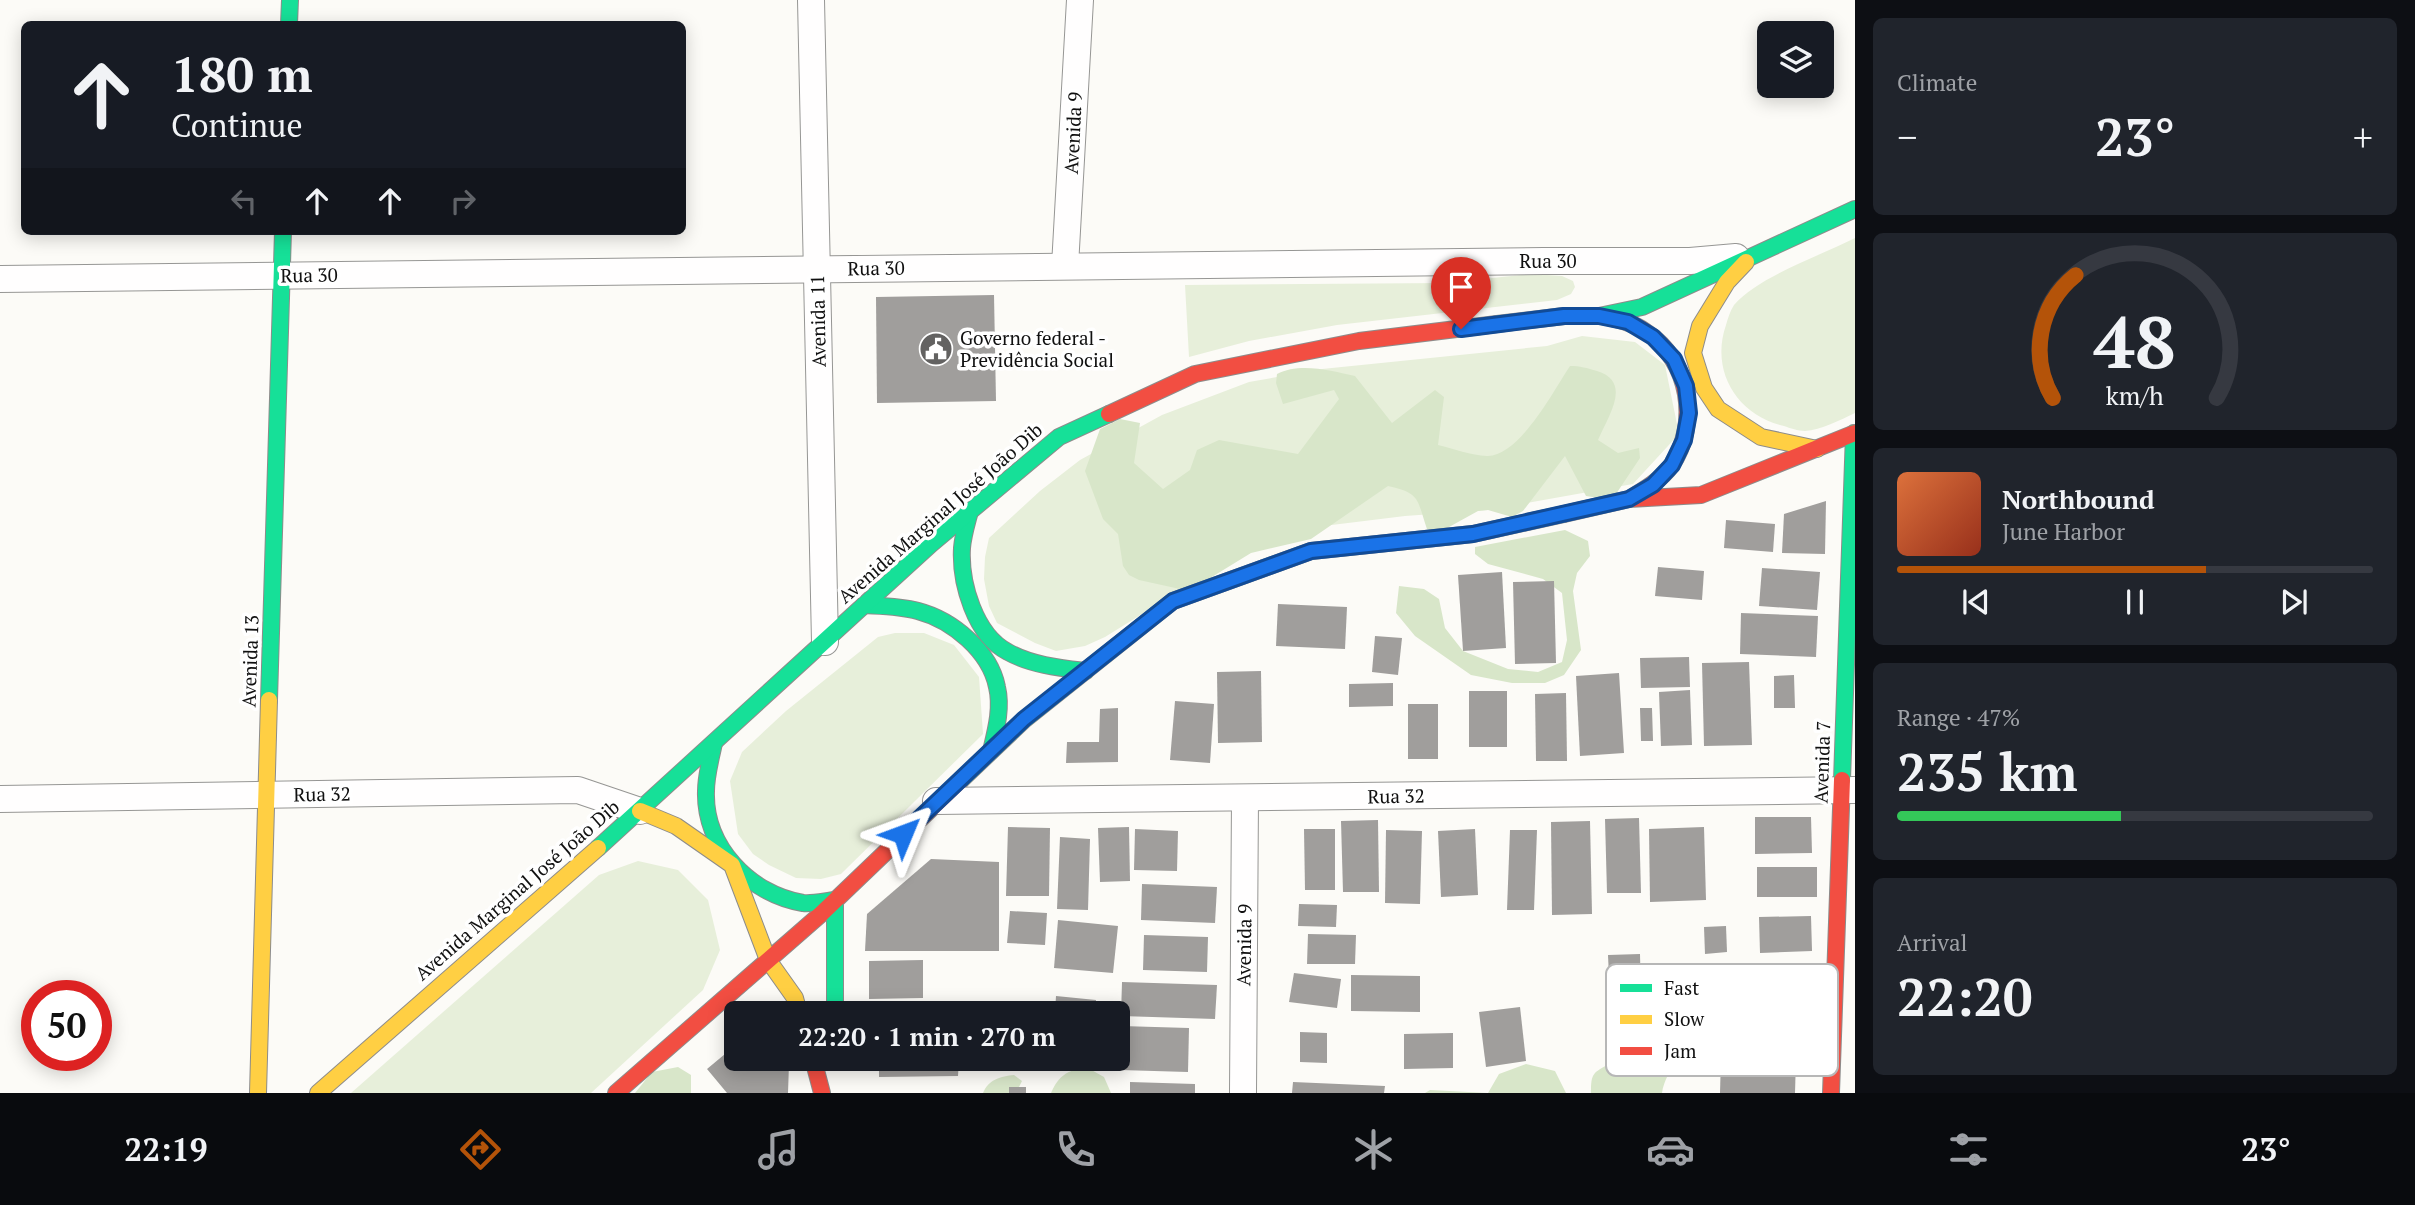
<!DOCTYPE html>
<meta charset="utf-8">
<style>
body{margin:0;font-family:"PT Serif",serif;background:#20242c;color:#f1f3f6;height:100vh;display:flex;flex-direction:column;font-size:26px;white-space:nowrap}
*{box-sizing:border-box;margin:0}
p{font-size:23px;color:#9ea1a6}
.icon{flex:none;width:38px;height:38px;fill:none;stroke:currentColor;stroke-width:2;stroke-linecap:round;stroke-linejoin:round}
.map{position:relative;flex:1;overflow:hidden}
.panel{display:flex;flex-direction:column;gap:18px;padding:18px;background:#0d0f14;width:560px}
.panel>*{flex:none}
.banner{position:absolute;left:21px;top:21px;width:665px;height:214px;border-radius:10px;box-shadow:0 4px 18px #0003;background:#171b24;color:#f1f3f6;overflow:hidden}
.tools{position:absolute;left:1757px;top:21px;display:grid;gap:14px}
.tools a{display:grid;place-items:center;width:77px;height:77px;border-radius:10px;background:#171b24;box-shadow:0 4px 18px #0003;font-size:35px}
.speed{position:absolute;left:21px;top:980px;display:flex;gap:14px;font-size:35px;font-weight:700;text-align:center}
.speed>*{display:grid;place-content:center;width:91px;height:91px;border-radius:50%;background:#171b24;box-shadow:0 4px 18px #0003;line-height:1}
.speed .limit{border:10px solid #d22;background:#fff;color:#111}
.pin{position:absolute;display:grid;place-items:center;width:60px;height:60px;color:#fff;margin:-72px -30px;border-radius:50% 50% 50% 0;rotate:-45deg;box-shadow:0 0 7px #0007}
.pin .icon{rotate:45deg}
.me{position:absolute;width:77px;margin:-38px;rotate:46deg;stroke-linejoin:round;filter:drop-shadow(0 0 5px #0008)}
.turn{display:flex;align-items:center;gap:24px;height:147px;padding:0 35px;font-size:32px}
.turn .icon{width:91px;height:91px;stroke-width:2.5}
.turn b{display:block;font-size:49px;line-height:60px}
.lanes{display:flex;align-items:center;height:66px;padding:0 35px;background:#0003;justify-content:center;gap:35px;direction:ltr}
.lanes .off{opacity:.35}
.big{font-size:52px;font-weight:700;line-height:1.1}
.panel .tile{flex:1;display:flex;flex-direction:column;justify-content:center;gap:10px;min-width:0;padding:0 24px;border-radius:10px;background:#20242c}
.panel .dial{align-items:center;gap:0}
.dial svg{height:182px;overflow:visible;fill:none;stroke:#363941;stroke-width:7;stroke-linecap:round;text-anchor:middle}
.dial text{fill:#f1f3f6;stroke:none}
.song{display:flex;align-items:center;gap:21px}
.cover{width:84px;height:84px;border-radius:10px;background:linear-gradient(135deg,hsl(20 70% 55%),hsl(10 70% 35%))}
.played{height:7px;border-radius:4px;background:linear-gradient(90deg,#b45309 65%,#363941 65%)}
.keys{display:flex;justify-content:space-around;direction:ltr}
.heat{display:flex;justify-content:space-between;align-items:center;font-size:38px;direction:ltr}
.charge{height:10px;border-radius:5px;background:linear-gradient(90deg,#34c759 47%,#363941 0)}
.trip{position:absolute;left:724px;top:1001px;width:406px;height:70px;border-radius:10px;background:#171b24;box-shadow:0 4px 18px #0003;font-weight:700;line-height:70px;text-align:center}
.dock{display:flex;height:112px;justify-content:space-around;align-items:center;background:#090b0e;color:#9ea1a6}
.dock .icon{width:49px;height:49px}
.dock .selected{color:#b45309}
.dock b{font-size:32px;color:#f1f3f6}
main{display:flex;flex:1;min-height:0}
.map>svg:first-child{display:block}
.green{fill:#e7efda}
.forest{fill:#d8e6c9}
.building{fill:#a09e9c}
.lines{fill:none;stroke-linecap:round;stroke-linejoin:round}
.street-casing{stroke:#969694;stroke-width:28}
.fast-casing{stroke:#8d8c8b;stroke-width:18}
.slow-casing{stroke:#8d8c8b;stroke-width:18}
.jam-casing{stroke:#8d8c8b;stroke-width:18}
.street{stroke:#fffefe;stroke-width:26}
.fast{stroke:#16e098;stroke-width:16}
.slow{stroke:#ffcf43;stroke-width:16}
.jam{stroke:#f24e42;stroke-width:16}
.route-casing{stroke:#114b97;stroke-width:18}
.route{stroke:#1a73e8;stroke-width:12}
.labels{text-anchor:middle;stroke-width:7;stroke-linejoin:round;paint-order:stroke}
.street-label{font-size:19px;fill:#101010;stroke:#fff}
.poi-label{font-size:19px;fill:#101010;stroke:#fff;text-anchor:start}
.key{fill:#fff;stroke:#b7b7b7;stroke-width:2}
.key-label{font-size:19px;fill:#101010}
</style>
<main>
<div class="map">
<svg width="1855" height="1093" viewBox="0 0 1855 1093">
<rect width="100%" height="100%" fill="#fcfbf7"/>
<!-- green -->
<g class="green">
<path d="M1855,238V413C1840,420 1821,430 1805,431C1798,431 1790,428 1784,426C1737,415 1710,371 1726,325C1728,318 1730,311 1734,305C1759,276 1820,256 1855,238Z"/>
<path d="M1532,274L1562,276L1573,281L1575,287L1571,294L1557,300L1337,325L1249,341L1189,357L1185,285L1444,283Z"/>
<path d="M1582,336L1635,342L1665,365L1679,434L1633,484L1488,510L1405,516L1299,529L1242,552L1105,637L1085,646L1056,651L1035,643L997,623L989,606L984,579L985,557L989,538L1040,491L1080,460L1162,415L1249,382L1322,369L1547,346Z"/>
<path d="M895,633H924L954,645L979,677L983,734L841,874L821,879L796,878L769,865L753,854L738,834L730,781L742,752L786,711L878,637Z"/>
<path d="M638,861L678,870L708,900L720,950L703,990L591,1093H351L599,875Z"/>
</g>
<!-- forest -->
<g class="forest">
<path d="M1570,366C1580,366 1587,368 1597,371C1633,382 1608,416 1598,440L1618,453L1639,448L1640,458L1612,500L1586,496L1565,456L1523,511L1512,517L1488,510L1478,511L1440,532L1427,529C1417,500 1421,493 1388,486L1311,539L1251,553L1189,591L1139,580L1129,575L1123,566L1118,534L1103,519L1085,471L1100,429L1120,419L1140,423L1134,463L1163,489L1190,470L1197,450L1219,440L1298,454L1339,399L1334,390L1283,404L1276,383L1277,374C1300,362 1332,371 1355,376L1392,423L1435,390L1444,397L1438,445C1454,449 1471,455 1487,456C1519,457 1554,390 1570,366Z"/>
<path d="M1565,530L1588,541L1590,556L1577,573L1573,591L1581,650L1564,675L1545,683H1512L1471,675L1415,636L1396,613L1399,586L1424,589L1439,599L1445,628L1463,651L1508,669L1538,672L1562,662L1567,640L1562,593L1543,579L1488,564L1475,554V547Z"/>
<path d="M1666,1019L1682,1023C1691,1051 1666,1067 1662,1093H1591C1591,1073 1593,1073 1609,1064L1632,1070L1643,1067L1658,1028Z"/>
<path d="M1526,1064L1555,1071L1566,1093H1425L1430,1090L1488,1093L1499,1074Z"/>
<path d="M678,1067L691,1075V1093H635L652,1072Z"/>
<path d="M1086,1067L1104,1077L1111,1093H1051C1058,1076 1068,1070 1086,1067Z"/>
<path d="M1014,1075L1022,1081L1016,1093H983C988,1080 1001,1076 1014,1075Z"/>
</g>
<!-- building -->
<g class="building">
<path d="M994,295L996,401L877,403L876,297Z"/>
<path d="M1826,501L1825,554L1782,553L1784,514Z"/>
<path d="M1726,520L1775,524L1773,552L1724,548Z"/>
<path d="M1658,567L1704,571L1702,600L1655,596Z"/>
<path d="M1762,568L1820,572L1817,610L1759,606Z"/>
<path d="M1502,572L1506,648L1463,651L1458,575Z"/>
<path d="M1554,581L1556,663L1515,664L1513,582Z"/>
<path d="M1278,604L1347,607L1345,649L1276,646Z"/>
<path d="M1741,613L1818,616L1816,657L1740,654Z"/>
<path d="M1375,636L1402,638L1398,675L1372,672Z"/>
<path d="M1689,657L1690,687L1641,688L1640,658Z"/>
<path d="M1749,662L1752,745L1704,746L1702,663Z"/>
<path d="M1261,671L1262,742L1218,743L1217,672Z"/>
<path d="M1619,673L1624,753L1580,756L1576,676Z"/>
<path d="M1794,675L1795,708H1774V676Z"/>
<path d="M1393,683V706L1349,707V684Z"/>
<path d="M1690,690L1692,745L1661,746L1659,692Z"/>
<rect x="1469" y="691" width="38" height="56"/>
<path d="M1566,693L1567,761H1536L1535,694Z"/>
<path d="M1175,701L1214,704L1210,763L1170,760Z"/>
<rect x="1408" y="704" width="30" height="55"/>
<path d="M1118,708V762L1066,763L1067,742H1099L1100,709Z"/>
<path d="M1640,708H1652L1653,741H1641Z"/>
<path d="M1755,817H1811L1812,853L1755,854Z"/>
<path d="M1639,818L1641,893H1607L1605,819Z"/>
<path d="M1378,820L1379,892H1343L1341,821Z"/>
<path d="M1590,821L1592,914L1552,915L1551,822Z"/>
<path d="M1008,827L1050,828L1049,896H1006Z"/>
<path d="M1129,827L1130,881L1100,882L1098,828Z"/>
<path d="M1704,827L1706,900L1650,902L1649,829Z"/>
<path d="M1135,829L1178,831L1177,871L1134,870Z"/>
<path d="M1304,829H1335V890H1305Z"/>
<path d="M1475,829L1478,895L1441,897L1438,831Z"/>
<path d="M1386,830L1422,831L1420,904L1385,903Z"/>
<path d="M1510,830H1537L1534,910H1507Z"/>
<path d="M1060,837L1090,839L1088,910L1057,909Z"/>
<path d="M931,859L999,862V951H865L867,914Z"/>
<rect x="1757" y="867" width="60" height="30"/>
<path d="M1142,884L1217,887L1215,923L1141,920Z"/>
<path d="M1299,904L1337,905L1336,927L1298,926Z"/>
<path d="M1010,911L1047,913L1045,945L1007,943Z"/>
<path d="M1811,916L1812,951L1760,953L1759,917Z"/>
<path d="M1058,920L1118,926L1113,973L1054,968Z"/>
<path d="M1726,926L1727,952L1705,954L1704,927Z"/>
<path d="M1308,934L1356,935L1355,964H1307Z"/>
<path d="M1144,935L1208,937L1207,972L1143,970Z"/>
<path d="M1640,954L1641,997L1610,998L1608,955Z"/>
<path d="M923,960V998L869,999V961Z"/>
<path d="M1294,973L1341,979L1337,1008L1289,1002Z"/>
<path d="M1351,975L1420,976V1012L1351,1011Z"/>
<path d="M1122,982L1217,985L1215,1019L1121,1016Z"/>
<path d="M1056,996L1096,1000L1095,1013H1055Z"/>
<path d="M1520,1007L1526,1061L1486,1067L1479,1012Z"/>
<path d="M1121,1026L1189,1028L1188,1072L1120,1070Z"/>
<path d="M1300,1032L1327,1033V1063L1300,1062Z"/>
<path d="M1453,1033V1068L1404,1069V1034Z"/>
<path d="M737,1044V1059H771L765,1064H789L788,1093H727L707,1069Z"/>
<path d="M1721,1057L1796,1058L1795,1093H1720Z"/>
<path d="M879,1059H959L958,1076L879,1077Z"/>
<path d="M981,1059H1007L1006,1070H981Z"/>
<path d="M1130,1082L1195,1084V1093H1130Z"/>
<path d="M1293,1082L1385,1086L1384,1093H1292Z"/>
<rect x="1009" y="1087" width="17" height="6"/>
</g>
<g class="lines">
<defs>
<g id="street">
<path d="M811,0L825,642"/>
<path d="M1065,266L1080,0"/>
<path d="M0,279L1544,261H1690L1736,257"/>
<path d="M0,799L578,790L640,811"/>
<path d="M936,801L1855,790"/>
<path d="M1243,1093L1245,798"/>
</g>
<g id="fast">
<path d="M289,24L290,0"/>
<path d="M1497,324L1564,316H1599L1642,307L1855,209"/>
<path d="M970,511C967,523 963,535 962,548C960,583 975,635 1008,652C1031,665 1060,668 1086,671"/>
<path d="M864,605C882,606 900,606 918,611C952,620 990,651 997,687C1002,708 996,730 991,751"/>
<path d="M269,700L283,231"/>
<path d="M714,743C711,758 706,775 706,791C704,846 749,894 803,903C813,904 825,901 835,900V1013"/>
<path d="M961,780L1024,720L1173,601L1311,551L1473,534L1564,514"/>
<path d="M1842,780L1854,433"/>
<path d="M598,848L931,544L1059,437L1109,414"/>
</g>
<g id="slow">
<path d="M1746,262L1727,282L1700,326L1693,353L1704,388L1718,409L1761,437L1817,449"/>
<path d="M640,811L676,826L732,865L768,960L795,998L799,1013"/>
<path d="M258,1093L269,700"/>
<path d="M318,1093L598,848"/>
</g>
<g id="jam">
<path d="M1601,316C1617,319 1632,322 1646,332C1690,360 1700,424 1671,466C1661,480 1644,490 1629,499"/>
<path d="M1109,414L1195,374L1359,341L1497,324"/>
<path d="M1564,514L1629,499L1701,495L1855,433"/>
<path d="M813,1059L822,1093"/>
<path d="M616,1093L821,914L961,780"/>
<path d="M1831,1093L1842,780"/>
</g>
</defs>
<!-- street casing -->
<use href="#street" class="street-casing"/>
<!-- fast casing -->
<use href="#fast" class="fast-casing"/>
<!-- slow casing -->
<use href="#slow" class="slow-casing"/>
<!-- jam casing -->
<use href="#jam" class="jam-casing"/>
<!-- street -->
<use href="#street" class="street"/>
<!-- fast -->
<use href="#fast" class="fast"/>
<!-- slow -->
<use href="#slow" class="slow"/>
<!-- jam -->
<use href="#jam" class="jam"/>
</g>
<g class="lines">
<defs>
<path id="route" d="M903,834L1024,719L1173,601L1311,551L1473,534L1629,499L1653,485L1672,465L1684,440L1689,413L1686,386L1674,359L1653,337L1628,322L1599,316H1564L1461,329"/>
</defs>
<!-- route casing -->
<use href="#route" class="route-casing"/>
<!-- route -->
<use href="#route" class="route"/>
</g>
<!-- icons -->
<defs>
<symbol id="civic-disc" viewBox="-11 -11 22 22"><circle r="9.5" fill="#636261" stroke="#fff"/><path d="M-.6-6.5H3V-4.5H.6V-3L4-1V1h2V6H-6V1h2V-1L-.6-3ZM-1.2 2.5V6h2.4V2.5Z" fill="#fff"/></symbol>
</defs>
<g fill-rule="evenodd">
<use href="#civic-disc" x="917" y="330" width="38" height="38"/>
</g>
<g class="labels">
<!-- street labels -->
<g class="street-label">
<text transform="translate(1073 133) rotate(-87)" y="7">Avenida 9</text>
<text x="1548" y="268">Rua 30</text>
<text transform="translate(876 268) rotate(-1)" y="7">Rua 30</text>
<text transform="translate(309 275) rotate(-1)" y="7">Rua 30</text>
<text transform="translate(818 321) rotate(-91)" y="7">Avenida 11</text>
<text transform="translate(940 513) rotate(-41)" y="7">Avenida Marginal José João Dib</text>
<text transform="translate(250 661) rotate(-88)" y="7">Avenida 13</text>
<text transform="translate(1822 762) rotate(-88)" y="7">Avenida 7</text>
<text transform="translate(322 794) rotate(-1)" y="7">Rua 32</text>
<text transform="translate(1396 796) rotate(-1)" y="7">Rua 32</text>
<text transform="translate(517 890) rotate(-41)" y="7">Avenida Marginal José João Dib</text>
<text transform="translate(1244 945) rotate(-89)" y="7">Avenida 9</text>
</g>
<!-- poi labels -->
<g class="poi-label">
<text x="960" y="345">Governo federal -<tspan x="960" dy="22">Previdência Social</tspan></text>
</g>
</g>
<!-- legend -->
<rect x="1606" y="964" width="232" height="112" rx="10" class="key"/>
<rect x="1620" y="984" width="32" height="8" fill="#16e098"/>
<rect x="1620" y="1015" width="32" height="9" fill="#ffcf43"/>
<rect x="1620" y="1047" width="32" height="8" fill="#f24e42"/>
<g class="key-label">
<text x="1664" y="995">Fast</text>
<text x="1664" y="1026">Slow</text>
<text x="1664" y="1058">Jam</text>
</g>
</svg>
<div class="tools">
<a><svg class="icon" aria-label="layers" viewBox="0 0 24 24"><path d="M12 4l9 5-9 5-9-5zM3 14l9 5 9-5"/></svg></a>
</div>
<div class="speed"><div class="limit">50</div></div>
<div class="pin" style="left:1461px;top:329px;background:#d93025"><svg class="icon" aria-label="arrive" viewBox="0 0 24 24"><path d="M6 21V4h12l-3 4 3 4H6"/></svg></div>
<svg class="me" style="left:903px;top:834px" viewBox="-20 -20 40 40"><path d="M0-17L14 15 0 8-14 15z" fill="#1a73e8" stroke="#fff" stroke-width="4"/></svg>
<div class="trip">22:20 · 1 min · 270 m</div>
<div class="banner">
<div class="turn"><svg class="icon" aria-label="ahead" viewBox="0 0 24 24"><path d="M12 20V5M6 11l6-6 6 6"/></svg><div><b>180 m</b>Continue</div></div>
<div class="lanes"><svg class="icon off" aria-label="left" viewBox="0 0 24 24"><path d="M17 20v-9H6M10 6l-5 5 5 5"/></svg><svg class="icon" aria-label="ahead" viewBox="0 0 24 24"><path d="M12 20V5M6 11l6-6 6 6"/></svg><svg class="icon" aria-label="ahead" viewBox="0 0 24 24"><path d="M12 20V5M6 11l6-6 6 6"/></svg><svg class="icon off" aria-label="right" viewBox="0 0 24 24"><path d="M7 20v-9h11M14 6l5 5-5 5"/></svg></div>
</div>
</div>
<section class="panel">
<div class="tile"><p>Climate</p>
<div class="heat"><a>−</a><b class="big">23°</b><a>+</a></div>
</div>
<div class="tile dial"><svg viewBox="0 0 100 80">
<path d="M14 69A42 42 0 1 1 86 69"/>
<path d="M14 69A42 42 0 0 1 24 15" stroke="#b45309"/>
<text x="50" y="56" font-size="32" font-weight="700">48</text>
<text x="50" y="72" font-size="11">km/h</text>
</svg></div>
<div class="tile">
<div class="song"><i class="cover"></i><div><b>Northbound</b><p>June Harbor</p></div></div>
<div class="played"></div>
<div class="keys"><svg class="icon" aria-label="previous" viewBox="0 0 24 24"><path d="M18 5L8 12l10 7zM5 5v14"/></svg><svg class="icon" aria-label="pause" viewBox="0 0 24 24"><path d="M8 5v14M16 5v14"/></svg><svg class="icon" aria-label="next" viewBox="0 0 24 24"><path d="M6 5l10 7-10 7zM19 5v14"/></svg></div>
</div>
<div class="tile"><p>Range · 47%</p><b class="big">235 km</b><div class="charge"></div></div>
<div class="tile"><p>Arrival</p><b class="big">22:20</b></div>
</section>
</main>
<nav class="dock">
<b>22:19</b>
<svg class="icon selected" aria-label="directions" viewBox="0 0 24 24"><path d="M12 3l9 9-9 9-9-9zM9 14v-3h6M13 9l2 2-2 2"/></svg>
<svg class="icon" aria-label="music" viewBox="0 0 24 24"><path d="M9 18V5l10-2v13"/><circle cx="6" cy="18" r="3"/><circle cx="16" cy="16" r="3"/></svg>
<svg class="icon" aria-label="phone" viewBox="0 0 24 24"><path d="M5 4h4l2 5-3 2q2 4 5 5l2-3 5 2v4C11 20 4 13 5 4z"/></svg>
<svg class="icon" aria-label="climate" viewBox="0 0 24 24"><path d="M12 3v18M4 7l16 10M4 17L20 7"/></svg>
<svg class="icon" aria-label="car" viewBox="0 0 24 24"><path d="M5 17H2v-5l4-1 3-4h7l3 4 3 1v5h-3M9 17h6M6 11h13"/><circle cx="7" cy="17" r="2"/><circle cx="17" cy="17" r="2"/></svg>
<svg class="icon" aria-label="filters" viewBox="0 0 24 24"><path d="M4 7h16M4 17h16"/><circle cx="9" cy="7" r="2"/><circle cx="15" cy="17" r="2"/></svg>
<b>23°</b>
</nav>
